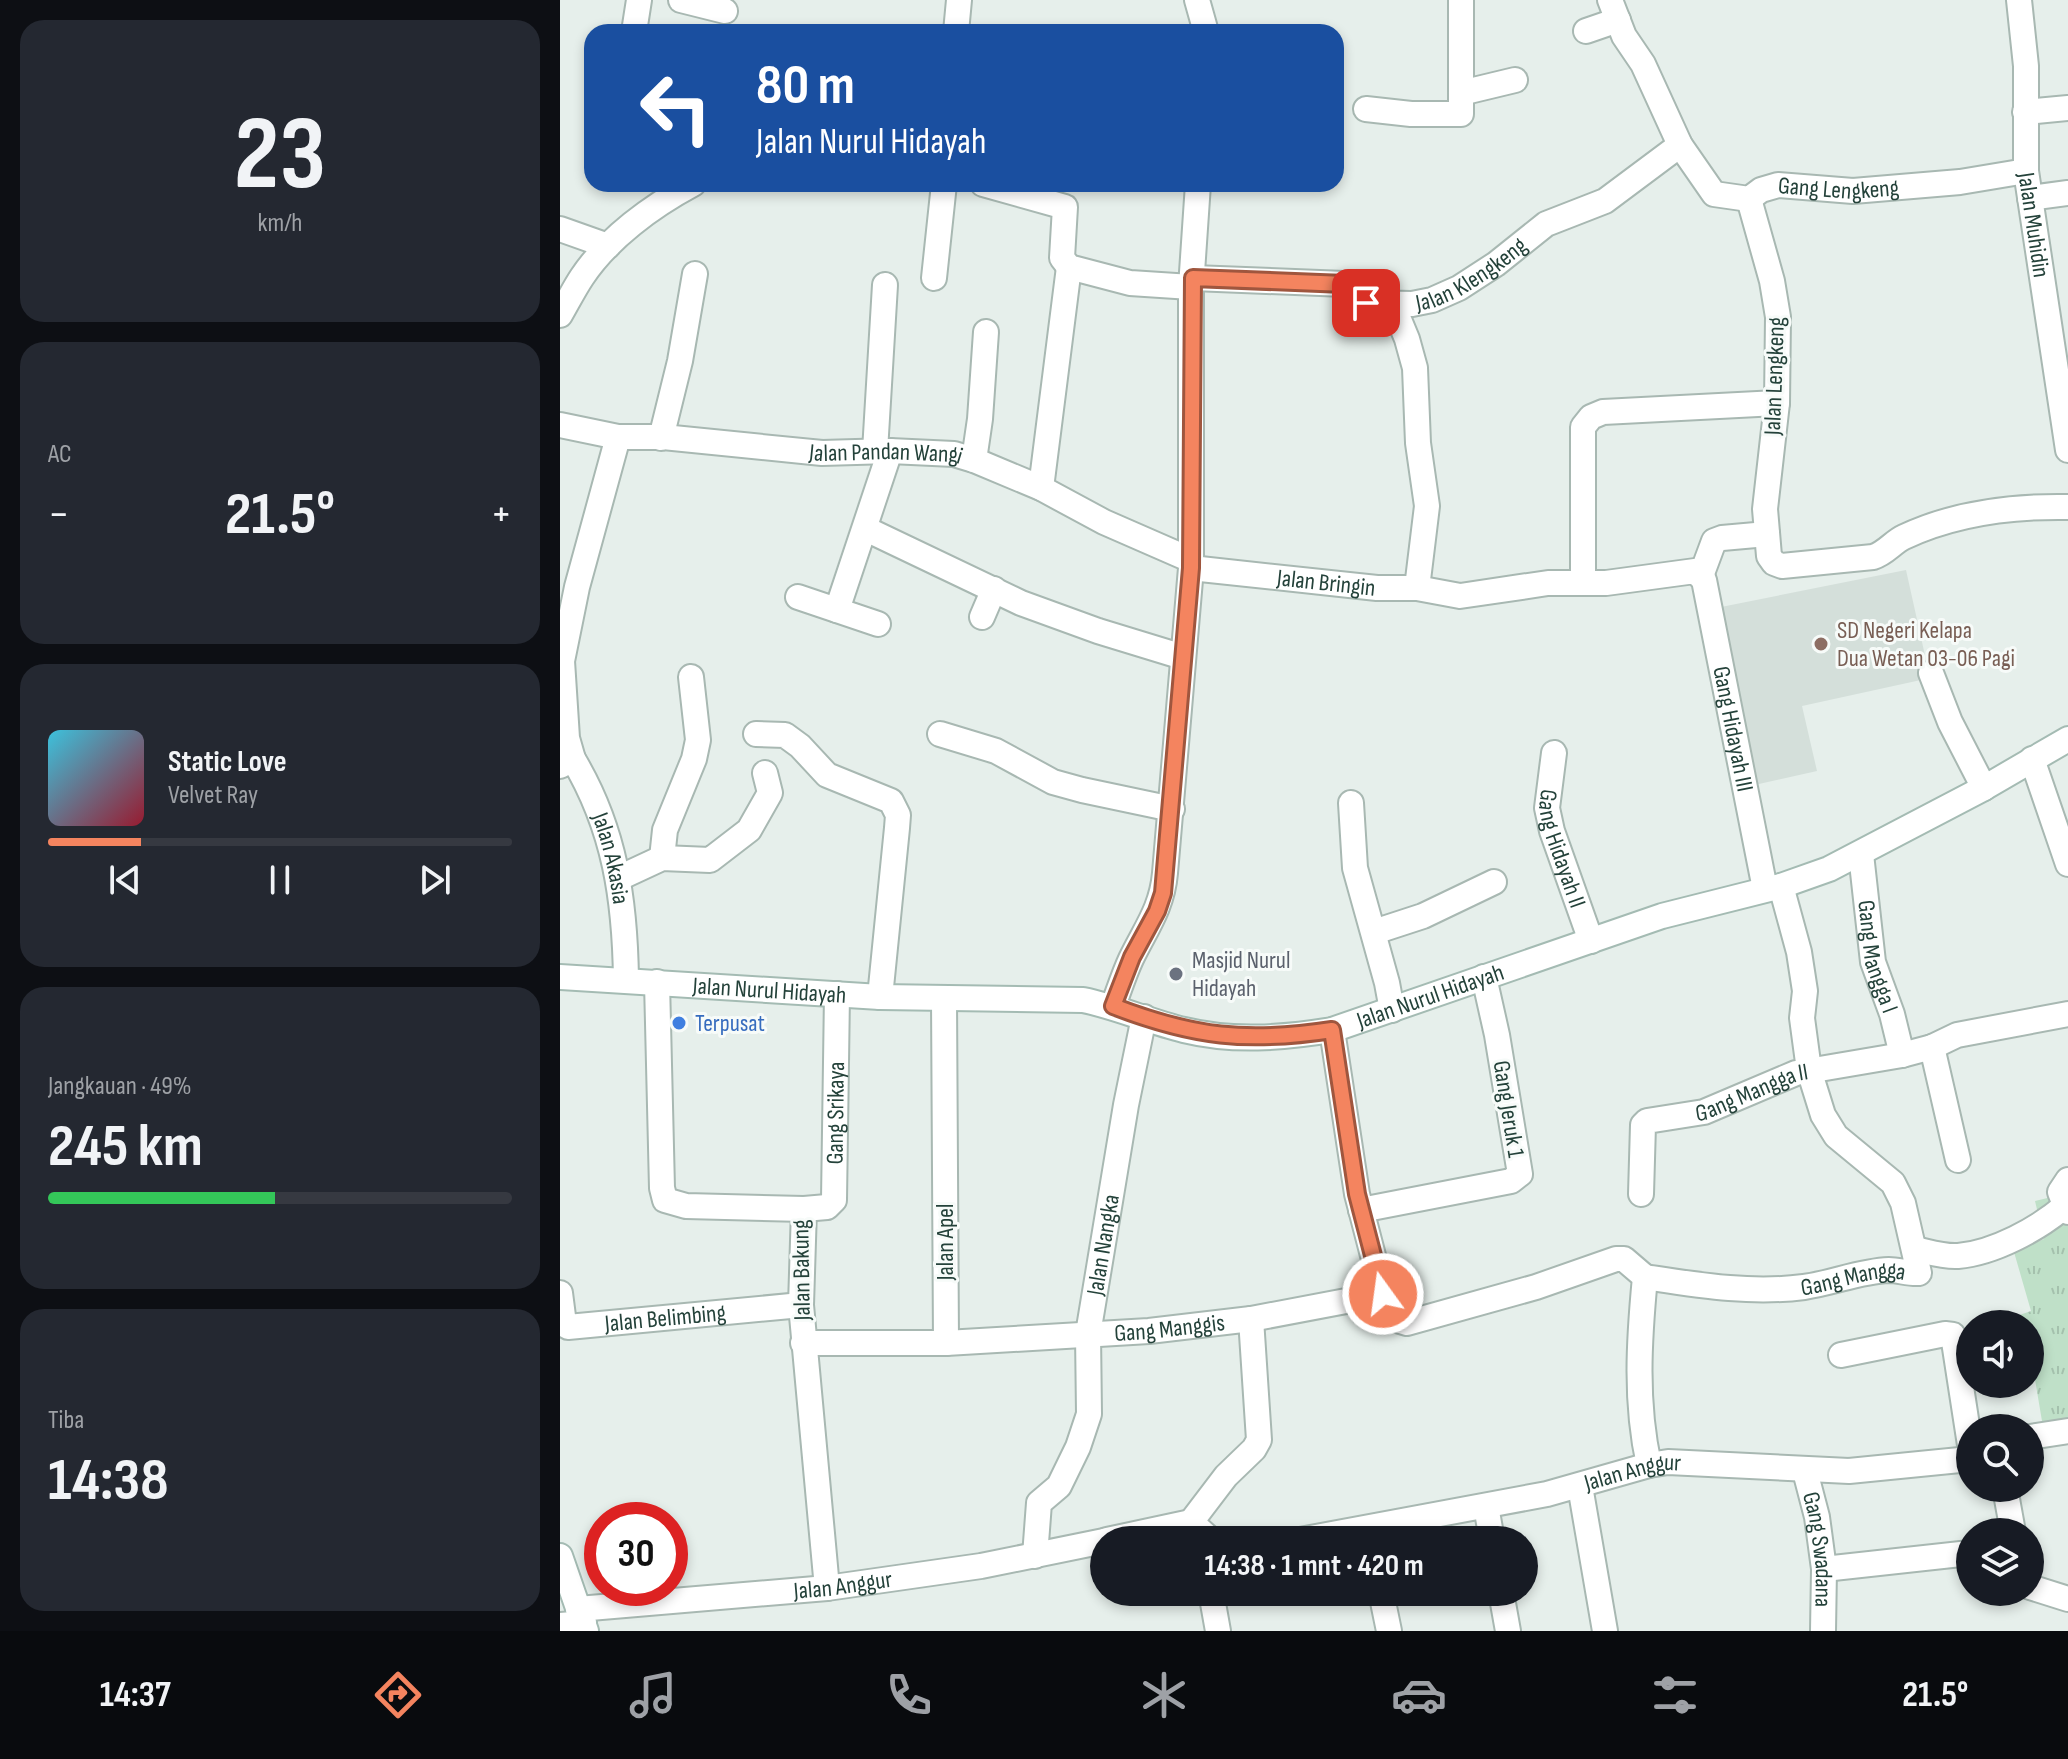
<!DOCTYPE html>
<html lang="id">
<meta charset="utf-8">
<style>
body{margin:0;font-family:"Sofia Sans Condensed",sans-serif;background:#242831;color:#f1f3f6;height:100vh;display:flex;flex-direction:column;font-size:30px;white-space:nowrap}
*{box-sizing:border-box;margin:0}
p{font-size:26px;color:#9ea1a6}
.icon{flex:none;width:44px;height:44px;fill:none;stroke:currentColor;stroke-width:2;stroke-linecap:round;stroke-linejoin:round}
.map{position:relative;flex:1;overflow:hidden}
.drawer{display:flex;flex-direction:column;gap:20px;padding:20px;background:#0d0f14;width:560px}
.drawer>*{flex:none}
.guide{position:absolute;left:24px;top:24px;width:760px;height:168px;border-radius:24px;box-shadow:0 4px 12px #0003;background:#1a4fa0;color:#fff;overflow:hidden}
.tools{position:absolute;left:1396px;top:1310px;display:grid;gap:16px}
.tools a{display:grid;place-items:center;width:88px;height:88px;border-radius:50%;background:#171b24;box-shadow:0 4px 12px #0003;font-size:40px}
.speed{position:absolute;left:24px;top:1502px;display:flex;gap:16px;font-size:40px;font-weight:700;text-align:center}
.speed>*{display:grid;place-content:center;width:104px;height:104px;border-radius:50%;background:#171b24;box-shadow:0 4px 12px #0003;line-height:1}
.speed .limit{border:12px solid #d22;background:#fff;color:#111}
.pin{position:absolute;display:grid;place-items:center;width:68px;height:68px;color:#fff;margin:-34px;border-radius:16px;box-shadow:0 4px 12px #0006}
.me{position:absolute;width:88px;margin:-44px;rotate:346deg;stroke-linejoin:round;filter:drop-shadow(0 0 6px #0008)}
.turn{display:flex;align-items:center;gap:28px;height:168px;padding:0 40px;font-size:36px}
.turn .icon{width:104px;height:104px;stroke-width:2.5}
.turn b{display:block;font-size:56px;line-height:68px}
.big{font-size:60px;font-weight:700;line-height:1.1}
.drawer .card{flex:1;display:flex;flex-direction:column;justify-content:center;gap:12px;min-width:0;padding:0 28px;border-radius:24px;background:#242831}
.drawer .dial{align-items:center;gap:0}
.dial b{font-size:104px;line-height:1}
.song{display:flex;align-items:center;gap:24px}
.cover{width:96px;height:96px;border-radius:12px;background:linear-gradient(135deg,hsl(190 70% 55%),hsl(350 70% 35%))}
.played{height:8px;border-radius:4px;background:linear-gradient(90deg,#f4845f 20%,#363941 20%)}
.keys{display:flex;justify-content:space-around;direction:ltr}
.heat{display:flex;justify-content:space-between;align-items:center;font-size:44px;direction:ltr}
.charge{height:12px;border-radius:6px;background:linear-gradient(90deg,#34c759 49%,#363941 0)}
.trip{position:absolute;left:530px;top:1526px;width:448px;height:80px;border-radius:40px;background:#171b24;box-shadow:0 4px 12px #0003;font-weight:700;line-height:80px;text-align:center}
.tabs{display:flex;height:128px;justify-content:space-around;align-items:center;background:#090b0e;color:#9ea1a6}
.tabs .icon{width:56px;height:56px}
.tabs .selected{color:#f4845f}
.tabs b{font-size:36px;color:#f1f3f6}
main{display:flex;flex:1;min-height:0}
.map>svg:first-child{display:block}
.built{fill:#d4dfda}
.grass{fill:url(#grass-tufts)}
.lines{fill:none;stroke-linecap:round;stroke-linejoin:round}
.street-casing{stroke:#a8b8b2;stroke-width:28}
.secondary-casing{stroke:#a4bbb3;stroke-width:28}
.street{stroke:#fff;stroke-width:24}
.secondary{stroke:#fff;stroke-width:24}
.route-casing{stroke:#9f563e;stroke-width:20}
.route{stroke:#f4845f;stroke-width:14}
.education-dot{fill:#8d6e63;stroke:#f7fbf9;stroke-width:3}
.worship-dot{fill:#6b7280;stroke:#f7fbf9;stroke-width:3}
.shop-dot{fill:#3f7fe0;stroke:#f7fbf9;stroke-width:3}
.labels{text-anchor:middle;stroke-width:6;stroke-linejoin:round;paint-order:stroke}
.street-label{font-size:24px;fill:#24423a;stroke:#f7fbf9}
.education-label{font-size:24px;fill:#785e54;stroke:#f7fbf9;text-anchor:start}
.worship-label{font-size:24px;fill:#5b616d;stroke:#f7fbf9;text-anchor:start}
.shop-label{font-size:24px;fill:#366cbe;stroke:#f7fbf9;text-anchor:start}
</style>
<main>
<section class="drawer">
<div class="card dial"><b>23</b><p>km/h</p></div>
<div class="card"><p>AC</p>
<div class="heat"><a>−</a><b class="big">21.5°</b><a>+</a></div>
</div>
<div class="card">
<div class="song"><i class="cover"></i><div><b>Static Love</b><p>Velvet Ray</p></div></div>
<div class="played"></div>
<div class="keys"><svg class="icon" aria-label="previous" viewBox="0 0 24 24"><path d="M18 5L8 12l10 7zM5 5v14"/></svg><svg class="icon" aria-label="pause" viewBox="0 0 24 24"><path d="M8 5v14M16 5v14"/></svg><svg class="icon" aria-label="next" viewBox="0 0 24 24"><path d="M6 5l10 7-10 7zM19 5v14"/></svg></div>
</div>
<div class="card"><p>Jangkauan · 49%</p><b class="big">245 km</b><div class="charge"></div></div>
<div class="card"><p>Tiba</p><b class="big">14:38</b></div>
</section>
<div class="map">
<svg width="1508" height="1631" viewBox="0 0 1508 1631">
<defs>
<pattern id="grass-tufts" width="24" height="20" patternUnits="userSpaceOnUse" patternTransform="scale(2)"><rect width="24" height="20" fill="#bfe0c8"/><path d="M3 7l-1-3M5 7V3M7 7l1-3M15 17l-1-3M17 17v-4M19 17l1-3" fill="none" stroke="#a4c1ad"/></pattern>
</defs>
<rect width="100%" height="100%" fill="#e6efeb"/>
<!-- built -->
<path class="built" d="M1346,570L1370,678L1242,706L1257,771L1190,786L1151,609Z"/>
<!-- grass -->
<path class="grass" d="M1504,1194L1508,1198V1423L1483,1427L1470,1350V1324H1449L1448,1319L1471,1311L1454,1252L1484,1239L1475,1201Z"/>
<g class="lines">
<defs>
<g id="street">
<path d="M121,0L165,11"/>
<path d="M637,0L646,32"/>
<path id="s1" d="M1050,0L1064,36L1083,64L1120,145L1154,194L1189,199L1201,190L1218,185L1293,191L1400,182L1466,171"/>
<path id="s2" d="M1459,0L1466,66V171L1508,450"/>
<path d="M1026,31L1058,20"/>
<path d="M74,32L79,0"/>
<path d="M396,32L399,0"/>
<path d="M901,93L955,80"/>
<path d="M806,109L851,114H901V0"/>
<path d="M1465,112L1508,108"/>
<path d="M423,184L505,207L502,258L509,267L570,283L631,287"/>
<path d="M1470,198L1508,193"/>
<path d="M1189,199L1212,281L1218,317L1217,403L1205,509L1209,556L1214,563L1222,566L1313,557C1326,553 1333,542 1344,537C1395,513 1453,506 1508,507"/>
<path d="M0,229L48,246"/>
<path d="M374,278L384,184"/>
<path id="s3" d="M633,278L785,284L792,289L799,300L806,303L852,304L872,300L899,288L936,264L986,224L1045,201L1120,145"/>
<path d="M833,305L847,339L855,368L858,443L867,506L857,588"/>
<path d="M0,315C7,303 14,289 22,277C48,238 92,206 133,184"/>
<path id="s4" d="M0,425L58,437H103L262,453L330,451L394,454L414,460L481,488L544,522L631,560"/>
<path d="M101,438L120,361L135,274"/>
<path d="M315,451L325,285"/>
<path d="M414,460L420,419L426,332"/>
<path d="M481,488L509,267"/>
<path d="M306,529L461,603L538,631L623,657"/>
<path id="s5" d="M631,568L817,588H857L900,596L988,583H1046L1135,571L1144,580L1205,889"/>
<path d="M1141,576L1154,541L1162,538L1207,534"/>
<path d="M1023,582V427L1031,417L1043,412L1217,403"/>
<path d="M238,597L318,624"/>
<path d="M277,610L330,451"/>
<path d="M422,617L434,589"/>
<path d="M1371,673L1390,722L1424,788"/>
<path d="M196,734L225,735L240,746L267,775L331,801L338,815L337,828L320,997"/>
<path d="M380,734L436,751L493,782L522,790L612,809"/>
<path id="s6" d="M994,753L987,808L992,831L1031,941"/>
<path d="M13,759L7,738L2,661L17,587L58,437"/>
<path d="M1472,759L1508,864"/>
<path id="s7" d="M0,766L13,759C55,829 65,900 66,980"/>
<path d="M791,803L795,868L827,983L832,1010"/>
<path id="s8" d="M1301,854L1313,962L1332,1014L1342,1055"/>
<path d="M102,858L105,830L134,759L138,740L131,677"/>
<path d="M59,878L102,858L150,860L189,830L210,793L205,773"/>
<path d="M814,932L863,916L934,882"/>
<path d="M97,982L102,1188L105,1200L126,1206L244,1209L241,1305L267,1588"/>
<path d="M553,1006C559,990 564,974 571,959C586,928 602,908 605,873L631,568V287L638,184"/>
<path d="M1372,1047L1398,1160"/>
<path d="M1508,1180L1500,1192L1508,1212"/>
<path id="s9" d="M1081,1194L1083,1125L1087,1121L1144,1112L1236,1073L1342,1055L1372,1047L1397,1035L1508,1014"/>
<path id="s10" d="M244,1209L267,1207L274,1200L277,994"/>
<path d="M801,1210L951,1181L960,1174L937,1035L924,977"/>
<path d="M1355,1249C1369,1252 1384,1257 1398,1256C1434,1253 1478,1229 1505,1206"/>
<path id="s11" d="M1085,1277C1138,1285 1190,1294 1244,1287C1273,1283 1300,1271 1329,1270C1339,1270 1349,1274 1359,1273L1343,1203L1333,1183L1276,1136L1263,1115L1249,1070L1242,1018L1245,991L1239,952L1221,886"/>
<path id="s12" d="M0,1293L4,1324L8,1327L241,1305"/>
<path d="M823,1294L834,1319L847,1323L976,1287L1056,1259H1064L1085,1277C1079,1340 1075,1402 1089,1465"/>
<path d="M243,1343H386L384,998"/>
<path id="s13" d="M386,1343L589,1331L691,1319L823,1294L797,1194L772,1030"/>
<path d="M1281,1355L1385,1334L1393,1335L1410,1445"/>
<path d="M1470,1437L1508,1431"/>
<path id="s14" d="M1245,1471L1257,1517L1264,1569L1263,1631"/>
<path d="M1020,1486L1045,1631"/>
<path d="M1445,1488L1453,1532"/>
<path d="M926,1506L932,1540"/>
<path d="M631,1522L666,1476L694,1449L699,1440L691,1319"/>
<path d="M547,1540L631,1522L651,1540"/>
<path id="s15" d="M740,1540L987,1494L1089,1465L1108,1462L1289,1471L1410,1459"/>
<path id="s16" d="M475,1556L479,1503L499,1486L518,1447L529,1414L528,1334L566,1105L584,1017"/>
<path d="M1264,1569L1410,1553"/>
<path d="M1470,1587L1508,1599"/>
<path d="M651,1592L658,1631"/>
<path d="M821,1592L829,1631"/>
<path d="M941,1592L948,1631"/>
<path id="s17" d="M18,1609L267,1588L421,1566L544,1541"/>
<path d="M0,1625L24,1623"/>
</g>
<g id="secondary">
<path id="s18" d="M0,977L320,997L523,1000C558,1007 590,1022 624,1030C673,1042 722,1038 772,1030L1102,916L1221,886L1269,869L1424,788L1508,739"/>
<path d="M0,1556L26,1631"/>
</g>
</defs>
<!-- street casing -->
<use href="#street" class="street-casing"/>
<!-- secondary casing -->
<use href="#secondary" class="secondary-casing"/>
<!-- street -->
<use href="#street" class="street"/>
<!-- secondary -->
<use href="#secondary" class="secondary"/>
</g>
<g class="lines">
<defs>
<path id="route" d="M806,303C797,299 794,290 785,284L633,278L631,568L603,893L597,911L572,957L553,1006C633,1037 687,1043 772,1030L797,1194L823,1294"/>
</defs>
<!-- route casing -->
<use href="#route" class="route-casing"/>
<!-- route -->
<use href="#route" class="route"/>
</g>
<!-- markers -->
<circle class="education-dot" cx="1261" cy="644" r="8"/>
<circle class="worship-dot" cx="616" cy="974" r="8"/>
<circle class="shop-dot" cx="119" cy="1023" r="8"/>
<g class="labels">
<!-- street labels -->
<g class="street-label">
<text dy="8" stroke="none"><textPath href="#s1" startOffset="350">Gang Lengkeng</textPath></text>
<text dy="8" stroke="none"><textPath href="#s2" startOffset="226">Jalan Muhidin</textPath></text>
<text dy="8" stroke="none"><textPath href="#s3" startOffset="294">Jalan Klengkeng</textPath></text>
<text transform="translate(1214 376) rotate(-88)" y="8">Jalan Lengkeng</text>
<text dy="8" stroke="none"><textPath href="#s4" startOffset="328">Jalan Pandan Wangi</textPath></text>
<text dy="8" stroke="none"><textPath href="#s5" startOffset="136">Jalan Bringin</textPath></text>
<text dy="8" stroke="none"><textPath href="#s5" startOffset="672">Gang Hidayah III</textPath></text>
<text dy="8" stroke="none"><textPath href="#s6" startOffset="98">Gang Hidayah II</textPath></text>
<text dy="8" stroke="none"><textPath href="#s7" startOffset="122">Jalan Akasia</textPath></text>
<text dy="8" stroke="none"><textPath href="#s8" startOffset="104">Gang Mangga I</textPath></text>
<text dy="8" stroke="none"><textPath href="#s18" startOffset="210">Jalan Nurul Hidayah</textPath></text>
<text dy="8" stroke="none"><textPath href="#s18" startOffset="882">Jalan Nurul Hidayah</textPath></text>
<text dy="8" stroke="none"><textPath href="#s9" startOffset="184">Gang Mangga II</textPath></text>
<text transform="translate(949 1109) rotate(81)" y="8">Gang Jeruk 1</text>
<text dy="8" stroke="none"><textPath href="#s10" startOffset="120">Gang Srikaya</textPath></text>
<text transform="translate(385 1242) rotate(-90)" y="8">Jalan Apel</text>
<text dy="8" stroke="none"><textPath href="#s16" startOffset="328">Jalan Nangka</textPath></text>
<text transform="translate(241 1270) rotate(-91)" y="8">Jalan Bakung</text>
<text dy="8" stroke="none"><textPath href="#s11" startOffset="210">Gang Mangga</textPath></text>
<text dy="8" stroke="none"><textPath href="#s12" startOffset="134">Jalan Belimbing</textPath></text>
<text dy="8" stroke="none"><textPath href="#s13" startOffset="224">Gang Manggis</textPath></text>
<text dy="8" stroke="none"><textPath href="#s15" startOffset="340">Jalan Anggur</textPath></text>
<text dy="8" stroke="none"><textPath href="#s14" startOffset="80">Gang Swadana</textPath></text>
<text dy="8" stroke="none"><textPath href="#s17" startOffset="266">Jalan Anggur</textPath></text>
</g>
<!-- education labels -->
<g class="education-label">
<text x="1277" y="638">SD Negeri Kelapa<tspan x="1277" dy="28">Dua Wetan 03-06 Pagi</tspan></text>
</g>
<!-- worship labels -->
<g class="worship-label">
<text x="632" y="968">Masjid Nurul<tspan x="632" dy="28">Hidayah</tspan></text>
</g>
<!-- shop labels -->
<g class="shop-label">
<text x="135" y="1031">Terpusat</text>
</g>
</g>
</svg>
<div class="tools">
<a><svg class="icon" aria-label="sound" viewBox="0 0 24 24"><path d="M4 9h4l5-4v14l-5-4H4zM17 9q2 3 0 6"/></svg></a>
<a><svg class="icon" aria-label="search" viewBox="0 0 24 24"><circle cx="10" cy="10" r="6"/><path d="M15 15l6 6"/></svg></a>
<a><svg class="icon" aria-label="layers" viewBox="0 0 24 24"><path d="M12 4l9 5-9 5-9-5zM3 14l9 5 9-5"/></svg></a>
</div>
<div class="speed"><div class="limit">30</div></div>
<div class="pin" style="left:806px;top:303px;background:#d93025"><svg class="icon" aria-label="arrive" viewBox="0 0 24 24"><path d="M6 21V4h12l-3 4 3 4H6"/></svg></div>
<svg class="me" style="left:823px;top:1294px" viewBox="-20 -20 40 40"><circle r="17" fill="#f4845f" stroke="#fff" stroke-width="3"/><path d="M0-11L8 9 0 5-8 9z" fill="#fff"/></svg>
<div class="trip">14:38 · 1 mnt · 420 m</div>
<div class="guide">
<div class="turn"><svg class="icon" aria-label="left" viewBox="0 0 24 24"><path d="M17 20v-9H6M10 6l-5 5 5 5"/></svg><div><b>80 m</b>Jalan Nurul Hidayah</div></div>
</div>
</div>
</main>
<nav class="tabs">
<b>14:37</b>
<svg class="icon selected" aria-label="directions" viewBox="0 0 24 24"><path d="M12 3l9 9-9 9-9-9zM9 14v-3h6M13 9l2 2-2 2"/></svg>
<svg class="icon" aria-label="music" viewBox="0 0 24 24"><path d="M9 18V5l10-2v13"/><circle cx="6" cy="18" r="3"/><circle cx="16" cy="16" r="3"/></svg>
<svg class="icon" aria-label="phone" viewBox="0 0 24 24"><path d="M5 4h4l2 5-3 2q2 4 5 5l2-3 5 2v4C11 20 4 13 5 4z"/></svg>
<svg class="icon" aria-label="climate" viewBox="0 0 24 24"><path d="M12 3v18M4 7l16 10M4 17L20 7"/></svg>
<svg class="icon" aria-label="car" viewBox="0 0 24 24"><path d="M5 17H2v-5l4-1 3-4h7l3 4 3 1v5h-3M9 17h6M6 11h13"/><circle cx="7" cy="17" r="2"/><circle cx="17" cy="17" r="2"/></svg>
<svg class="icon" aria-label="filters" viewBox="0 0 24 24"><path d="M4 7h16M4 17h16"/><circle cx="9" cy="7" r="2"/><circle cx="15" cy="17" r="2"/></svg>
<b>21.5°</b>
</nav>
